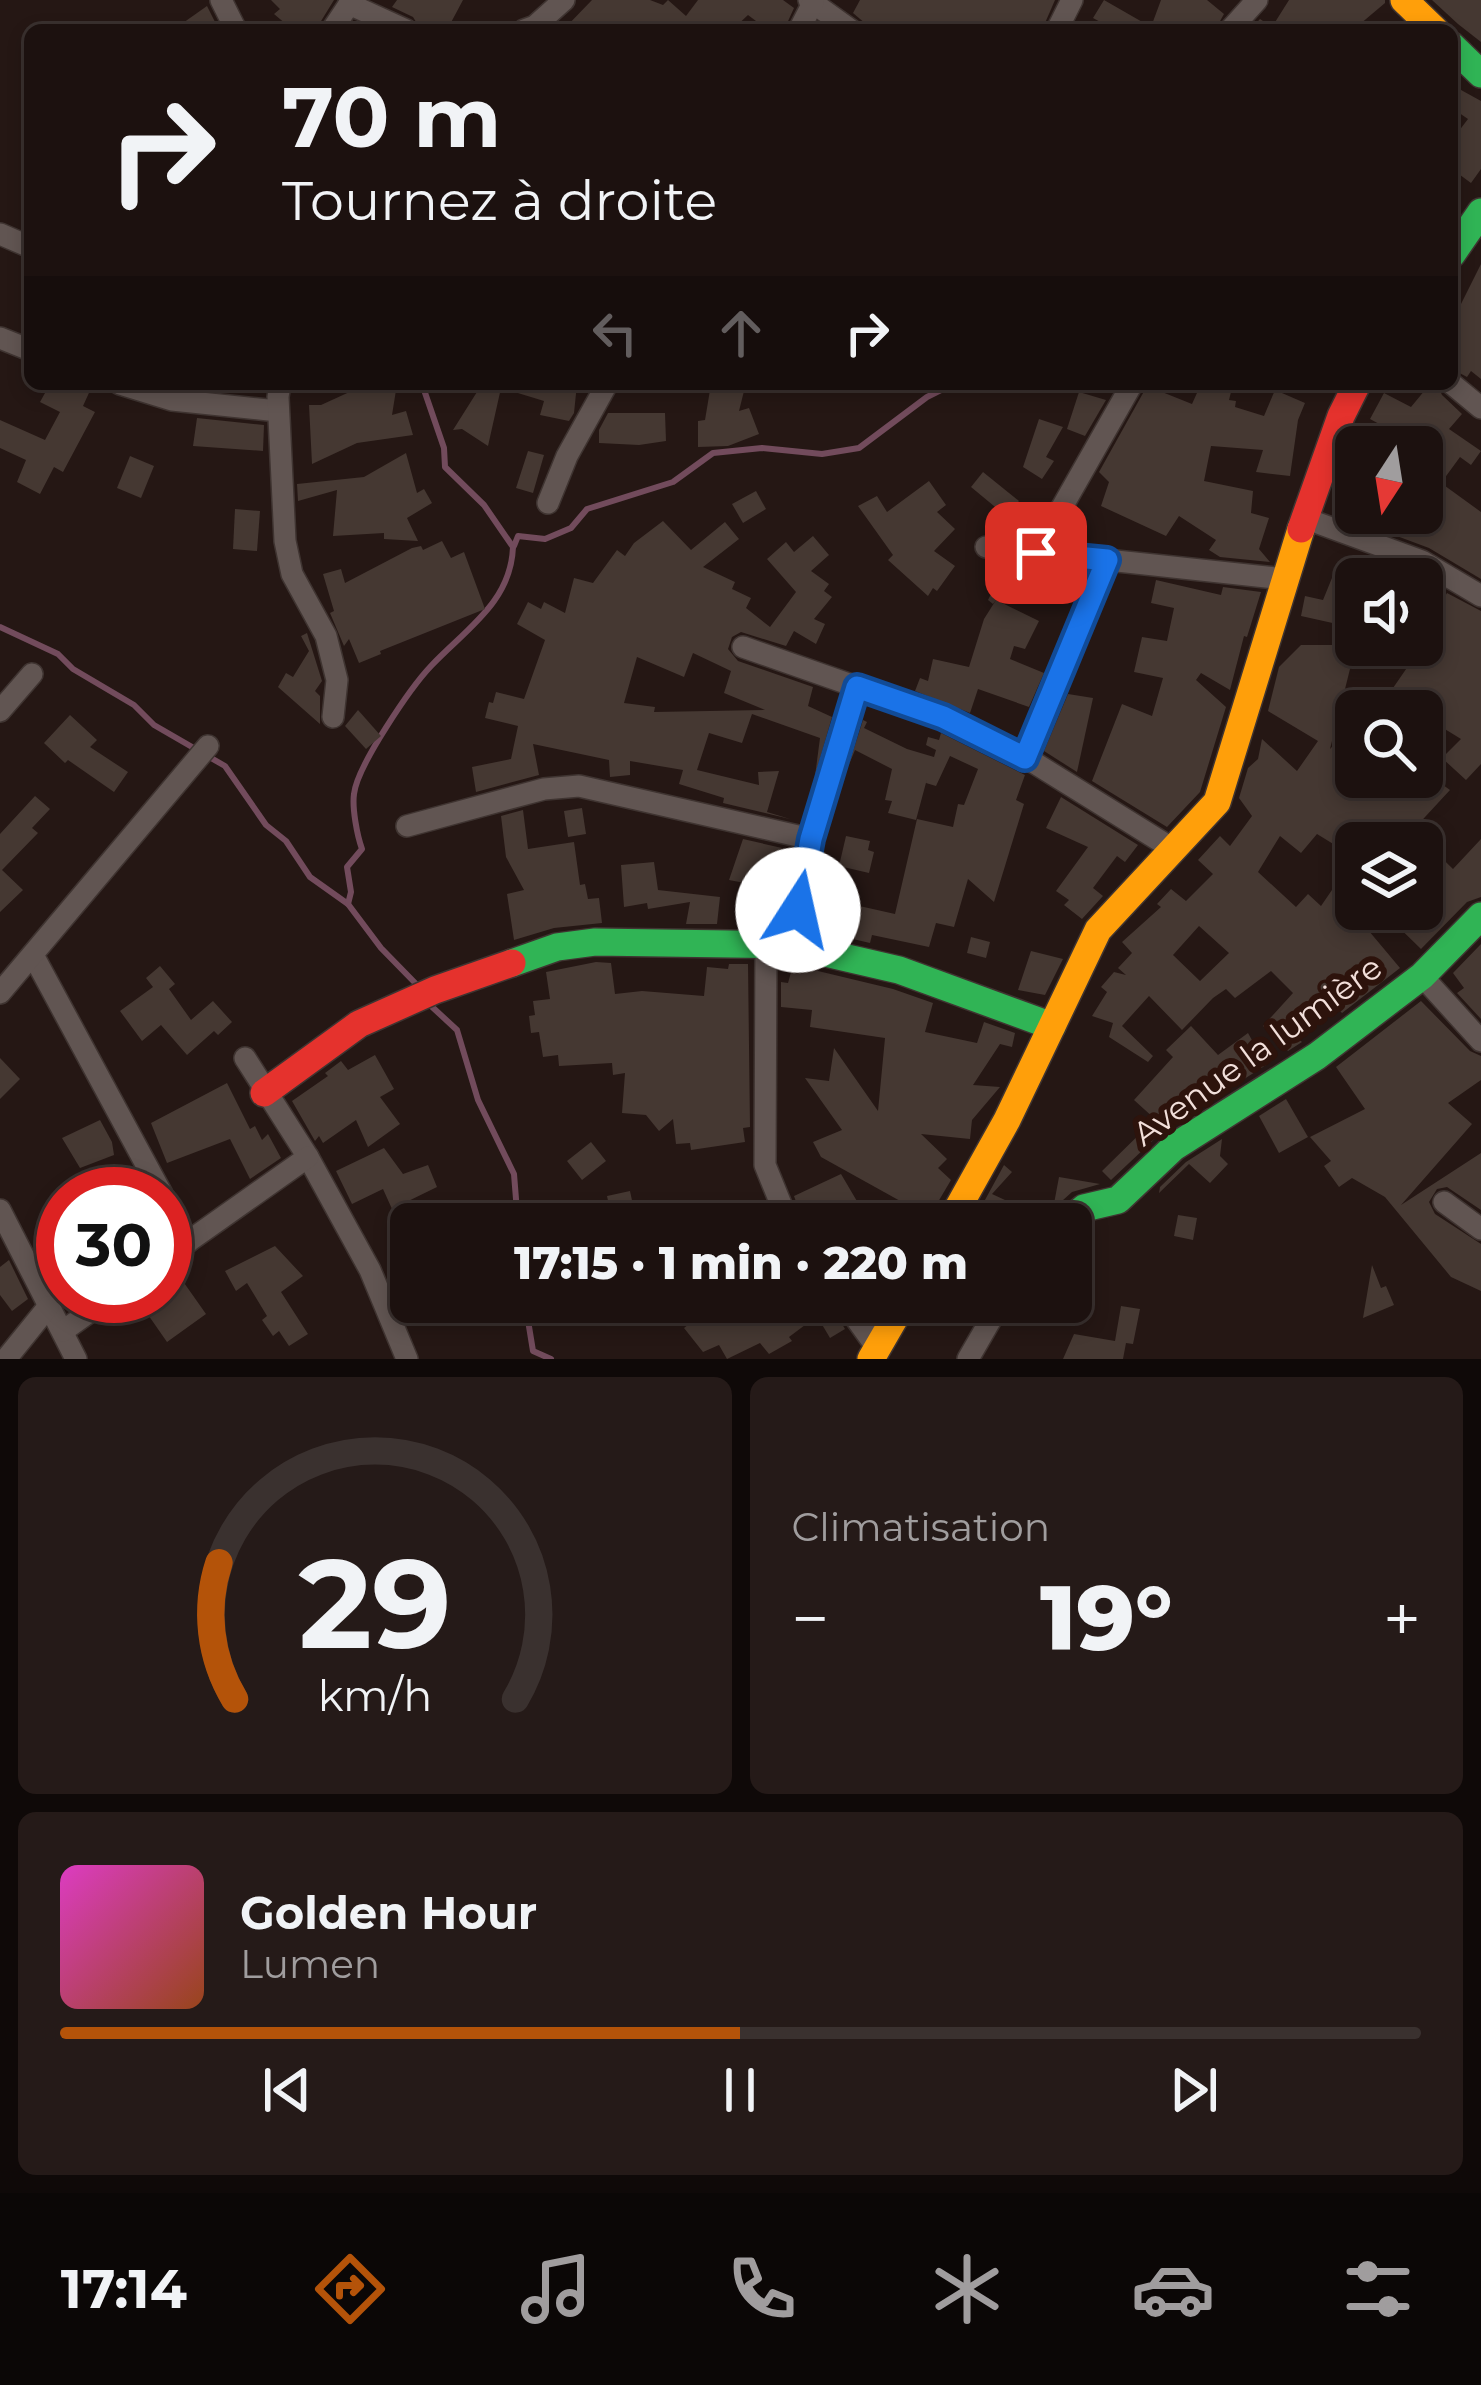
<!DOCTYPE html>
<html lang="fr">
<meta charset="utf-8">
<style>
body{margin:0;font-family:Montserrat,sans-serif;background:#251a18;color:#f1f3f6;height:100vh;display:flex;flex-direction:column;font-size:45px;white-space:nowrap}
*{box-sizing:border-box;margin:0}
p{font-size:39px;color:#a09d9e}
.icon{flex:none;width:66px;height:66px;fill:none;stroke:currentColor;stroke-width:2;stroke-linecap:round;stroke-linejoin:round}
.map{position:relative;height:1359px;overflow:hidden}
.drawer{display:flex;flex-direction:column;gap:18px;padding:18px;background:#0f0908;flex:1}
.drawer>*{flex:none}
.guide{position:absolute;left:24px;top:24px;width:1434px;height:366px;border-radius:18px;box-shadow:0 6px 18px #0003,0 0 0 3px #3a312f;background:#1c110f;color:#f1f3f6;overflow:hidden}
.needle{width:78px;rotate:192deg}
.fabs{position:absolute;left:1335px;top:426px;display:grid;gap:24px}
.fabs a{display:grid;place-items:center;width:108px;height:108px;border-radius:18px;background:#1c110f;box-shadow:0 6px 18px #0003,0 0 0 3px #3a312f;font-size:60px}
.speed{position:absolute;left:36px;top:1167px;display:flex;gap:24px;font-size:60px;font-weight:700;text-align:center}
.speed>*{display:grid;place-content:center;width:156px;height:156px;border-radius:50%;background:#1c110f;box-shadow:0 6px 18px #0003,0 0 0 3px #3a312f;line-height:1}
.speed .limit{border:18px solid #d22;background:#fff;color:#111}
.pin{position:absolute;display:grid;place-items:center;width:102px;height:102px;color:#fff;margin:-51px;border-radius:24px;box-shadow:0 6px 18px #0006}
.me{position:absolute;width:132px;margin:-66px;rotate:10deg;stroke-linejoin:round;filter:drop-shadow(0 0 9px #0008)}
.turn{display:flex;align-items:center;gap:42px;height:252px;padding:0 60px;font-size:54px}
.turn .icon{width:156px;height:156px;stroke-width:2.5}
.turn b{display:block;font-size:84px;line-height:102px}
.lanes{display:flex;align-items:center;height:114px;padding:0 60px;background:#0003;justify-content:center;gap:60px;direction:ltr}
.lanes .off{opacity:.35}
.big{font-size:90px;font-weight:800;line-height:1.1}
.drawer .card{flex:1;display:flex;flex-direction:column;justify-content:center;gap:18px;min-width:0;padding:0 42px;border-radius:18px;background:#251a18}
.drawer .dial{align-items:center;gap:0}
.dial svg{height:312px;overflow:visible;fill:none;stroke:#3a312f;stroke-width:7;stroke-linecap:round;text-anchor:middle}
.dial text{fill:#f1f3f6;stroke:none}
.song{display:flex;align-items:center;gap:36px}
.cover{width:144px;height:144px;border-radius:18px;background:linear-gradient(135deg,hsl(310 70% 55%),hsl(20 70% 35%))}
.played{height:12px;border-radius:6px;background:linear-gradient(90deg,#b45309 50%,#3a312f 50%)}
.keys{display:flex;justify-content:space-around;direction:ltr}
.heat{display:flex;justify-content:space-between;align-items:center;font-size:66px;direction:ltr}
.drawer .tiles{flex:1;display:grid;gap:18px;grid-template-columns:1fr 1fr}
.card:last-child{grid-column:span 2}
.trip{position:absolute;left:390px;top:1203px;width:702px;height:120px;border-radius:18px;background:#1c110f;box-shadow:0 6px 18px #0003,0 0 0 3px #3a312f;font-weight:800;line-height:120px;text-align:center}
.menu{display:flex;height:192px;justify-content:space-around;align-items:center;background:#0b0706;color:#a09d9e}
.menu .icon{width:84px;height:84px}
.menu .current{color:#b45309}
.menu b{font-size:54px;color:#f1f3f6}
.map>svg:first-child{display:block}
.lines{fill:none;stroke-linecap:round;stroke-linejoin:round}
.stream{stroke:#724b5c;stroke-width:6}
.building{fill:#453832;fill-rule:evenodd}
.street-casing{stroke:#3f3431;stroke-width:24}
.fast-casing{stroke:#3f3431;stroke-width:30}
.slow-casing{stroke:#3f3431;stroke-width:30}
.jam-casing{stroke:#3f3431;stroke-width:30}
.street{stroke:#615552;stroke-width:21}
.fast{stroke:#30b455;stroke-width:27}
.slow{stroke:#ff9f0a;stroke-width:27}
.jam{stroke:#e5322d;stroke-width:27}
.route-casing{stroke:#114b97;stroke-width:30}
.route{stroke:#1a73e8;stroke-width:21}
.labels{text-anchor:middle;stroke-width:12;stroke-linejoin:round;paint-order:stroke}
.street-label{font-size:33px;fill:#f2dfda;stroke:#2d130c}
</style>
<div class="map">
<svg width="1481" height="1359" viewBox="0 0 1481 1359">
<rect width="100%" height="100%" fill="#251714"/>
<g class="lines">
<!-- stream -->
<g class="stream">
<path d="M514,546L518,536L545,539L571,528L587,509L673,482L713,453L762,448L822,454L859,448L927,397L953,384"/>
<path d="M0,627L58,654L73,669L134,705L154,725L225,766L266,825L286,841L310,877L348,904L381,948L421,989"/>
<path d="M348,904L351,892L347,867L362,849C357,835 352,808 354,794C357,766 411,687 431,666C466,629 511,602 513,547L484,505L445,467L444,448L422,384"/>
<path d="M430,1005L457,1030L478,1100L514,1174L518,1224"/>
<path d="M525,1302L533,1351L551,1359"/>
</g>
</g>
<!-- building -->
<g class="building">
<path d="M271,0H334L318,26L312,22L305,30H293L274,14L280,9Z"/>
<path d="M397,0H463L447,30H421L413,17L392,7Z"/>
<path d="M592,0H650L663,5L668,0L686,16L698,0H783L794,8L784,30H768L748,15L732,30H563Z"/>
<path d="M860,0H1055L1042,30H873L853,13Z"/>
<path d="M1104,0L1151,27L1161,0H1207L1224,14L1215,30H1115L1093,18Z"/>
<path d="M1289,0H1385V3L1353,30H1250L1260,19L1272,27Z"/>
<path d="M1432,0H1481V42L1458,24Z"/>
<path d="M207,6L219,30H173Z"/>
<path d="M1452,85L1481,101V169L1471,183L1452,169V140L1468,119L1452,108Z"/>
<path d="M1481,264V379L1471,371L1467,377L1452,369V322Z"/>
<path d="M50,384H93L83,406L95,412L63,472L54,467L40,494L17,482L26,460L0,448V420L45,440L60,412L40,402Z"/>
<path d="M367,384H397L392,415L406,411L413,435L357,443L312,464L309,405H321Z"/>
<path d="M482,384H577L574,413L569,421L540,415L544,401L501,388L488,446L462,429L453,430Z"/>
<path d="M711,384H739L738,390L744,391L739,411L749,408L759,434L728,446L698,447V421L705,420Z"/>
<path d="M1201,384H1233L1229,400L1236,401L1235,407L1264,416L1275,390L1305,403L1298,420L1290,476L1256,472L1263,450L1211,446L1204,481L1253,491L1251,513L1269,518L1259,549L1270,562L1220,557L1209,550L1216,540L1179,516L1166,536L1101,506L1109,482L1099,472L1147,386L1192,404Z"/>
<path d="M1430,384H1437L1442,395L1462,414L1449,429L1481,451L1471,465L1460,457L1441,483L1481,512V579L1429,548L1370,526L1375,513H1422V470L1427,473L1430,470L1424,465L1437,447H1381L1394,432L1370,419L1384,393L1411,407Z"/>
<path d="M1079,392L1106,400L1085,436L1067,429Z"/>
<path d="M608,413H665L666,441L639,445L599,443V430Z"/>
<path d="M197,418L264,425L263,451L193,446Z"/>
<path d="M1039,419L1063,427L1046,457L1054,461L1042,479L1023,467Z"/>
<path d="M528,451L544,455L533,493L516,488Z"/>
<path d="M406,453L417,493L424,489L432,503L407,518L418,541L384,539V533L333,536L337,490L298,501L297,484L364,477Z"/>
<path d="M130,456L154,466L141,498L117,488Z"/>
<path d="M983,472L1019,501L1006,516L971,487Z"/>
<path d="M929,481L946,505L937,512L955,529L934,551L955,566L937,591L933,588L928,596L888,560L893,555L858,506L877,496L887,512Z"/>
<path d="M756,491L766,509L743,523L732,504Z"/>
<path d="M235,509L260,511L257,551L233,549Z"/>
<path d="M1013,510L1037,521L1028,536L1005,529Z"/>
<path d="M663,521L691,550L725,522L739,539L703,567L735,582L732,589L751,598L746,608L770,627L796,592L767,559L786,542L794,552L813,536L829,555L811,571L829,584L824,591L832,597L814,619L825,624L816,644L794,631L786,646L741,632L732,637L728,649L738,661L813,687L808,706L832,717L815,776L820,738L752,714L742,743L709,733L697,770L759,785L758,772L779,771L767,812L790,819L723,803L724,798L679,784L683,770L630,761V775L610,777L609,760L533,744L539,775L476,792L472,767L511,759L518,726L485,718L489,702L493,703L496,692L524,699L545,640L517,624L528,602L541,609L544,602L565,613L574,578L593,583L617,550L625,556L634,543ZM693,653L731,671L724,693L765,710L654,712L655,707L624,703L637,657L684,677Z"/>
<path d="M442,541L451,558L464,552L485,609L380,651L381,654L359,663L349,639L344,646L330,613L334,611L323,574L341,569L345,583L412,548L421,546L423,550Z"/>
<path d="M1006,564L1025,566L1018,575L1025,579L1014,600L1002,593L993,604L988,600Z"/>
<path d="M1334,573L1354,581L1337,624L1301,616L1305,596L1323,600Z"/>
<path d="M1156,580L1221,595L1223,587L1261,592L1247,637L1244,636L1230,690L1201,673L1196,680L1226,707L1200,792L1167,827L1092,781L1122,704L1152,716L1163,678L1134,672L1142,637L1167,641L1174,608L1151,603Z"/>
<path d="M1447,593L1481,611V764L1466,780L1442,758L1461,739L1422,715V711H1390L1382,704L1413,659L1444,625L1432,617Z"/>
<path d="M996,600L1039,621L1025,649L1014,646L1010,659L1044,673L1029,707L978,689L970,713L915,691L920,678L928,681L933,659L969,667L984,619Z"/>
<path d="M307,633L322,681L315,691L320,696V724L278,687L286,673L293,677L309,651L301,636Z"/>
<path d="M1301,645H1356L1330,749L1356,721V747L1346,761L1356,771V777H1432L1450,790L1413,830L1453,869L1481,839V897L1467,902L1421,949L1380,909H1422V843H1356V858L1317,834L1301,853L1280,836L1258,872L1296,907L1308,894L1321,906L1334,887L1354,900L1348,906L1400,968L1342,1013L1322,992L1288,1029L1302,1042L1288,1051L1263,1026L1293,993L1271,971L1235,998L1226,989L1213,998L1182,1030L1149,996L1122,1026L1153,1056L1148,1062L1109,1037L1113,1023L1092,1016L1107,992L1101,987L1114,972L1126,975L1118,968L1132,953L1122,942L1161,907L1157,904L1171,889L1186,901L1213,874L1198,860L1220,836L1230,846L1252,816L1239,798L1248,768L1258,759L1262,739L1297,771L1318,741L1268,711L1279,667ZM1199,926L1229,953L1200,981L1173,955Z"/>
<path d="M1068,694L1093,698L1077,772L1044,751Z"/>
<path d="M358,710L381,736L366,749L345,726Z"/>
<path d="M70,715L97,740L90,747L128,772L114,792L68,760L65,763L44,743Z"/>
<path d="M863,720L867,722L864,728L907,749L934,757L936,750L926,745L928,737L939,740L941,733L1025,775L1016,800L1024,804L994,902L968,879L954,927L936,923L929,947L872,935L870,943L827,933L830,921L850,925L855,905L895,914L917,819L953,827L958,804L964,805L978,769L950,756L936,786L926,783L927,779L916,820L888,813L892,801L885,800L892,769L855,750L848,767Z"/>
<path d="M35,796L50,809L32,828L38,833L2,870L23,890L0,912V834Z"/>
<path d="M1061,797L1138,845L1125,862L1117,856L1093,888L1103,896L1082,919L1064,905L1069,900L1056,891L1088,847L1046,828Z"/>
<path d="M582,808L586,834L568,837L564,811Z"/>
<path d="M523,810L528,849L574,842L580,885L585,884L588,899L599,898L602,923L554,928L514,940L507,894L524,890L506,857L501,816Z"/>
<path d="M846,836L870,841L868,850L874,852L869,873L839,866Z"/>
<path d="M743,839L782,848L778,863L771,861L768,875L757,873L755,885L729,880Z"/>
<path d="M654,862L658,890L720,897L717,924H686L690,902L648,909L647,903L624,907L621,865Z"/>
<path d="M971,937L990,942L986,958L967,953Z"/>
<path d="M1481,944V1019L1457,993L1464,988L1453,973Z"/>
<path d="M1031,951L1063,959L1045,995L1018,990Z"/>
<path d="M596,962L611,963L615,994L642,991L704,996L707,967L728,969L729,964H748L750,1127L743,1128L745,1142L691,1150L690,1143L676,1144L673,1119L659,1131L646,1115L622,1113L625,1073L613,1075L612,1063L559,1066L558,1055L543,1057L539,1032L531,1033L529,1016L535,1015L533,1001L550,999L546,972Z"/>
<path d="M793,965L893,989L933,1003L925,1032L977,1043L984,1022L1015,1033L1012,1047L1000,1044L973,1085L1000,1087L972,1120L970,1139L921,1134L947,1159L938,1168L951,1180L925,1224H892L911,1207L821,1157L813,1142L842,1130L805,1078L829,1081L834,1048L878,1111L885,1038L810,1027L812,1010L781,1007V982L788,983Z"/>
<path d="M160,966L175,984L169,989L191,1020L213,1001L232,1022L218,1035L214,1031L187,1055L161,1025L142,1041L120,1011L153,987L146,978Z"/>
<path d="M1421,1001L1470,1051L1481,1056V1080L1448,1103L1472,1124L1401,1205L1481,1153V1210L1447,1187L1437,1189L1429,1202L1435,1214L1481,1244V1291L1451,1277L1385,1197L1352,1178L1339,1187L1324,1166L1331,1161L1310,1137L1365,1109L1336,1067Z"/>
<path d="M1191,1026L1218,1055L1248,1033L1266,1065L1163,1131L1111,1180L1102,1171L1155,1119L1134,1100L1173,1057L1166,1050Z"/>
<path d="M375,1055L394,1089L380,1097L400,1124L368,1147L356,1120L323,1143L319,1136L315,1141L292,1101L328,1076L325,1073L341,1061L348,1070Z"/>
<path d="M0,1058L20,1079L0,1099Z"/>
<path d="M227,1083L250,1129L255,1126L262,1140L268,1134L281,1158L250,1179L230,1139L167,1163L151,1123Z"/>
<path d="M1286,1099L1308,1137L1279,1153L1259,1116Z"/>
<path d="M100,1120L112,1142L114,1155L80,1168L62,1138Z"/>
<path d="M1222,1139L1220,1156L1228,1164L1210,1183L1189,1164L1159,1193L1160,1187L1186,1162Z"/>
<path d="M591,1142L606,1161L582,1180L567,1161Z"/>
<path d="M384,1148L403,1174L428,1165L437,1187L392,1209L383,1189L352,1204L336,1171Z"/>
<path d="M1004,1165L1012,1172L992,1194L1046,1219V1224L973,1222Z"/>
<path d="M841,1174L861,1208L853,1223L844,1212L823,1224H804L794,1196Z"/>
<path d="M1059,1177L1100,1184L1072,1192L1053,1209Z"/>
<path d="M630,1191L637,1224H613L607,1196Z"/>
<path d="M763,1200L773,1224H709Z"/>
<path d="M1178,1215L1197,1218L1193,1240L1174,1236Z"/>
<path d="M275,1246L303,1276L281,1292L308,1334L289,1346L279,1331L273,1336L262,1320L267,1316L247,1283L236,1291L225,1271Z"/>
<path d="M9,1260L28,1299L12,1311L0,1295V1267Z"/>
<path d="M1372,1265L1381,1288L1386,1286L1394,1305L1363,1318Z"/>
<path d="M175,1270L206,1314L167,1342L135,1296H165V1273Z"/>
<path d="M717,1302H829L845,1329L830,1338L817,1316L789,1337L792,1341L769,1354L760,1343L727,1359L719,1345L703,1352L684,1328Z"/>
<path d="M1121,1306L1140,1309L1133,1344L1126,1343L1123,1359H1063L1074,1334L1115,1341Z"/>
</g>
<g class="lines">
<defs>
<g id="street">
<path d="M221,0L236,30"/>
<path d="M809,0L851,30"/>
<path d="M349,4L406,30"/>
<path d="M332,30L352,0"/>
<path d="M524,30L535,26L564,0"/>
<path d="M799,30L813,3"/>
<path d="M1057,30L1072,0"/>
<path d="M1230,30L1257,0"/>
<path d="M0,234L30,247"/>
<path d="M0,338L30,350"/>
<path d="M120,384L172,400L278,411"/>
<path d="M280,384L278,397L285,541L292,574L326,636L337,680L333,717"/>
<path d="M1452,384L1481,408"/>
<path d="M548,503L567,456L607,384"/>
<path d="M1304,518L1422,561L1481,596"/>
<path d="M986,547L1285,579"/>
<path d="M1036,553L1132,384"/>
<path d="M743,647L943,717L1025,757L1173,849"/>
<path d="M0,711L32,674"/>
<path d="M1025,757L1107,560"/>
<path d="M407,826L544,789L579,786L811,839"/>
<path d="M766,943L765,1165L789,1224"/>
<path d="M791,945L811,839L857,687"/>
<path d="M33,955L162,1194"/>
<path d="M1422,976L1481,1041"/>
<path d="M0,993L208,746"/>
<path d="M245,1058L308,1157L370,1270L407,1359"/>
<path d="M165,1199L188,1242"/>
<path d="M1444,1202L1481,1229"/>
<path d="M0,1210L76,1359"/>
<path d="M165,1258L308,1157"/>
<path d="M844,1302L877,1348"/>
<path d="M63,1331L112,1296"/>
<path d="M6,1359L48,1307"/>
<path d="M968,1359L1001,1302"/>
</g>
<g id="fast">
<path d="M1452,46L1481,74"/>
<path d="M1452,254L1481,212"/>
<path d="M512,963L557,947L595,942L791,945L899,970L1052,1026"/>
<path d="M1065,1224L1084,1208L1118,1200L1174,1147L1317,1056L1422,976L1481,916"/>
</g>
<g id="slow">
<path d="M1404,0L1435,30"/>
<path d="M949,1224L1007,1120L1098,930L1217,802L1301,529"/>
<path d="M871,1359L904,1302"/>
</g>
<g id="jam">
<path d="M1301,529L1341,416L1357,384"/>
<path d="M264,1093L359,1024L435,990L512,963"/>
</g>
</defs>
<!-- street casing -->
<use href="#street" class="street-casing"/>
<!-- fast casing -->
<use href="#fast" class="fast-casing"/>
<!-- slow casing -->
<use href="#slow" class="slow-casing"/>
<!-- jam casing -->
<use href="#jam" class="jam-casing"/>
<!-- street -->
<use href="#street" class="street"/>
<!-- fast -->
<use href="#fast" class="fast"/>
<!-- slow -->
<use href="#slow" class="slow"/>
<!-- jam -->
<use href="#jam" class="jam"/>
</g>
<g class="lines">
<defs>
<path id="route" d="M798,910L811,839L857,687L943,717L1025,758L1107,560L1036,553"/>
</defs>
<!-- route casing -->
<use href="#route" class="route-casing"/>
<!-- route -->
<use href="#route" class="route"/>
</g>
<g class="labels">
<!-- street labels -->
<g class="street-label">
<text transform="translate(1257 1050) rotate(-36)" y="12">Avenue la lumière</text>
</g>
</g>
</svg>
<div class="fabs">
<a><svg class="needle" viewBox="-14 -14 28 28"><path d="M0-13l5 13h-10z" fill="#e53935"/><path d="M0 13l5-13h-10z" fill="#a09d9e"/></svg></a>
<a><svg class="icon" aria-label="sound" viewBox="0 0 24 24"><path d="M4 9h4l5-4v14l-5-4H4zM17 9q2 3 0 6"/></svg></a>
<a><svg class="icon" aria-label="search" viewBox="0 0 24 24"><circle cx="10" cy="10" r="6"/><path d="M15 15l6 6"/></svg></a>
<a><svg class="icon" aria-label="layers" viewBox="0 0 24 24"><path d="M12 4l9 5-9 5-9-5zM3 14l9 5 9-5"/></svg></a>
</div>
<div class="speed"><div class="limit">30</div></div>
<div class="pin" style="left:1036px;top:553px;background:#d93025"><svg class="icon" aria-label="arrive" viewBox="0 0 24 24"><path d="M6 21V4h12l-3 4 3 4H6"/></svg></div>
<svg class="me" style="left:798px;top:910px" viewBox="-20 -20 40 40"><circle r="19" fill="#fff"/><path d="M0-13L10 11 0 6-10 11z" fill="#1a73e8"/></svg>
<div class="trip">17:15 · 1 min · 220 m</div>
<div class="guide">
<div class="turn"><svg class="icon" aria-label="right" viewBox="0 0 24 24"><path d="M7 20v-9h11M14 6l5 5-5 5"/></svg><div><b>70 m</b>Tournez à droite</div></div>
<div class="lanes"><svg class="icon off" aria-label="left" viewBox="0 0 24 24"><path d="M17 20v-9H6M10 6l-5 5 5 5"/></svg><svg class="icon off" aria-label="ahead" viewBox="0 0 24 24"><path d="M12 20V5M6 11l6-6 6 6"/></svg><svg class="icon" aria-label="right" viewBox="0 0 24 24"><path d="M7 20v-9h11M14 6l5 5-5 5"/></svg></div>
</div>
</div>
<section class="drawer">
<div class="tiles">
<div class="card dial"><svg viewBox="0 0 100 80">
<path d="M14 69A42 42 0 1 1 86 69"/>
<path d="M14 69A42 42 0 0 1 10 34" stroke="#b45309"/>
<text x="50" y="56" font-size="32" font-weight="700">29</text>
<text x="50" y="72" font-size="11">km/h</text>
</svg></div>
<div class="card"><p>Climatisation</p>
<div class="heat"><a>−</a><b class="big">19°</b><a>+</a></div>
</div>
<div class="card">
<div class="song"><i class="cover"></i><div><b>Golden Hour</b><p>Lumen</p></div></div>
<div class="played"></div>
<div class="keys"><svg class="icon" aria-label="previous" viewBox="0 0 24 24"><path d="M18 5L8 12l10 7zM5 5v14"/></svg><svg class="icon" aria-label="pause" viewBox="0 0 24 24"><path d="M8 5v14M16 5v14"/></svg><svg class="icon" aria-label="next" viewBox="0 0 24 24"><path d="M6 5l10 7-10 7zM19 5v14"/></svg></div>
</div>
</div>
</section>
<nav class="menu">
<b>17:14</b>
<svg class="icon current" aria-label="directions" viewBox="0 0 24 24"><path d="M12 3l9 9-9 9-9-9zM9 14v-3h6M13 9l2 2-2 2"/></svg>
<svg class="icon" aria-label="music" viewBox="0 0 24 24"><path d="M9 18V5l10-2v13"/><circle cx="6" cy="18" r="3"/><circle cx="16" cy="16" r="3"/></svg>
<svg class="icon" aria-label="phone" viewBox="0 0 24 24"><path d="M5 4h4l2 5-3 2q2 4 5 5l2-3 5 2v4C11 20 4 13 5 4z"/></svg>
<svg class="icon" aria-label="climate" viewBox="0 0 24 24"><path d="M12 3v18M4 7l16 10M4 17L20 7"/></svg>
<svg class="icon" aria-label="car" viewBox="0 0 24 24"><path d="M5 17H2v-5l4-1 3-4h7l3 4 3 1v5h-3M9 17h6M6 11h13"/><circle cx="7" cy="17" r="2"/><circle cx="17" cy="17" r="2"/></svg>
<svg class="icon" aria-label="filters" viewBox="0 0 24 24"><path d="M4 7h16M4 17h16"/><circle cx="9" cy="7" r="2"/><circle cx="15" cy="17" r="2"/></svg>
</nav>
